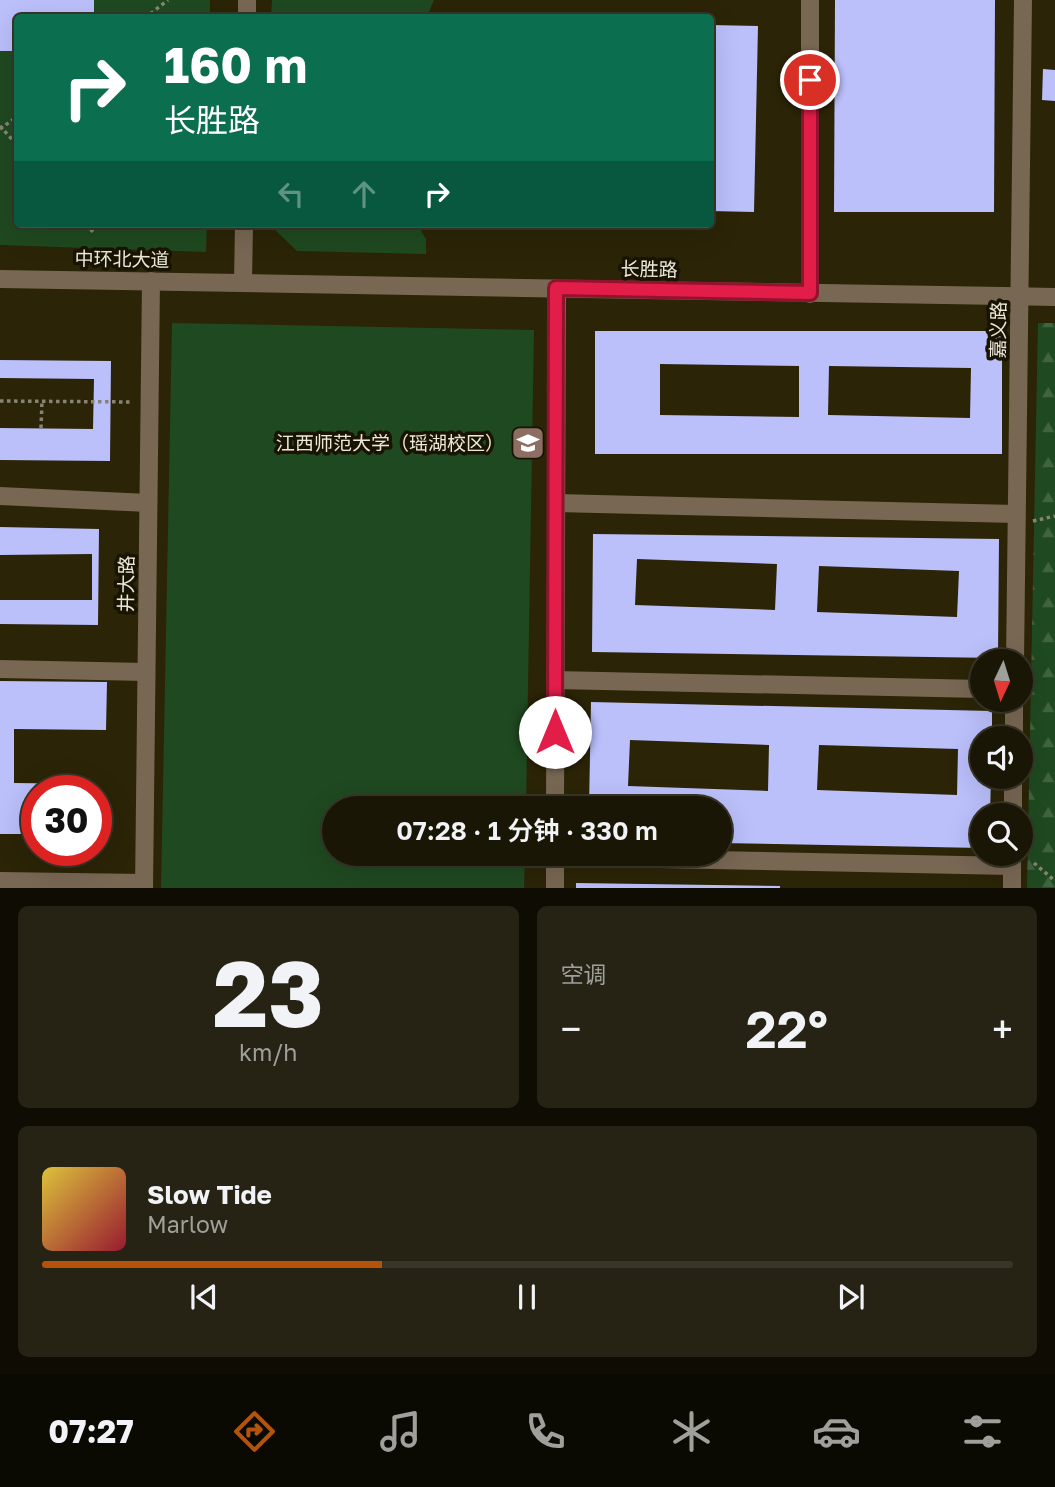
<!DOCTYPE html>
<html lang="zh">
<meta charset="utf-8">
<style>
body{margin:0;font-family:"Golos Text","Noto Sans SC",sans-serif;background:#272314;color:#f1f3f6;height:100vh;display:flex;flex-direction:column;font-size:26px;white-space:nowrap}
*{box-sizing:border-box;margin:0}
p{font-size:23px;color:#9f9f9b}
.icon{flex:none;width:38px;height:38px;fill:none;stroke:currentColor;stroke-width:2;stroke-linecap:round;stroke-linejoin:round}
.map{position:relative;height:888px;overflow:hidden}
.panel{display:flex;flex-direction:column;gap:18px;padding:18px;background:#0e0c03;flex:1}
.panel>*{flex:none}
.top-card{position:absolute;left:14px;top:14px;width:700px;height:214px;border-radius:7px;box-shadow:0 7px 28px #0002,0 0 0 2px #383528;background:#0b6e4f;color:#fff;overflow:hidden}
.needle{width:46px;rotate:184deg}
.tools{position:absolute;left:970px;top:649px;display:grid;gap:14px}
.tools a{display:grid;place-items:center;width:63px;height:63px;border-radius:50%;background:#1a1606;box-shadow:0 7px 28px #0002,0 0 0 2px #383528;font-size:35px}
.speed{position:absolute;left:21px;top:775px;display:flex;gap:14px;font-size:35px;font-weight:700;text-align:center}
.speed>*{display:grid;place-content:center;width:91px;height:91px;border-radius:50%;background:#1a1606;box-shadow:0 7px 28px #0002,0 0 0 2px #383528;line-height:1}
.speed .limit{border:10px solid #d22;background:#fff;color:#111}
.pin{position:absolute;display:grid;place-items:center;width:60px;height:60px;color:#fff;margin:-30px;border:4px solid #fff;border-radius:50%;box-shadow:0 2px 7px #0007}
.me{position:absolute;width:77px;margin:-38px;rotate:0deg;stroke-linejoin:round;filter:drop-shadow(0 0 5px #0008)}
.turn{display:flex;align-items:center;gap:24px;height:147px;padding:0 35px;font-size:32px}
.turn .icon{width:91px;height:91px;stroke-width:2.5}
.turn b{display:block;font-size:49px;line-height:60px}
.lanes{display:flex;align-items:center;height:66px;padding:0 35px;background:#0003;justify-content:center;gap:35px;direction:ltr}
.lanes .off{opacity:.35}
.big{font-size:52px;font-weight:600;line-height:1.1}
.panel .widget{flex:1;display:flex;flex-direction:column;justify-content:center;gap:10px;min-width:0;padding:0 24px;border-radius:10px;background:#272314}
.panel .dial{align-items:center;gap:0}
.dial b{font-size:91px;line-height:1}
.song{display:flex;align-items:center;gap:21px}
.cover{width:84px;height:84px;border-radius:10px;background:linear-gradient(135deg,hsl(50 70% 55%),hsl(350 70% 35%))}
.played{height:7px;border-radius:4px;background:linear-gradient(90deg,#b45309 35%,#383528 35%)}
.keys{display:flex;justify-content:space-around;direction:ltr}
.heat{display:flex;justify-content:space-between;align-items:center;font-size:38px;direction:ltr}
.panel .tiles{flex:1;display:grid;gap:18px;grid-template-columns:1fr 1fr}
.widget:last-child{grid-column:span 2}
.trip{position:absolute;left:322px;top:796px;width:410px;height:70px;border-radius:35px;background:#1a1606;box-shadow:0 7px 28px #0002,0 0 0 2px #383528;font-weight:600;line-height:70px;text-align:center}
.tab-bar{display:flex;height:112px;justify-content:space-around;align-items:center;background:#0a0902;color:#9f9f9b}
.tab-bar .icon{width:49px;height:49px}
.tab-bar .selected{color:#b45309}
.tab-bar b{font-size:32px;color:#f1f3f6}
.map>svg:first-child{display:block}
.built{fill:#2b2407;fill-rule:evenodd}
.green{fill:#1f4920}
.forest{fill:url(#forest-firs)}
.building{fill:#bbbffa;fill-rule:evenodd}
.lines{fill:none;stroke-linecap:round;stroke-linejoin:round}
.path{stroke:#888474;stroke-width:3.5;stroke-dasharray:3.5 3.5;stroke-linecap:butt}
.minor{stroke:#786753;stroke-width:18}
.route-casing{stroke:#92132f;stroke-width:18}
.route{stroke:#e11d48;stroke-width:12}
.labels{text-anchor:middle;stroke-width:7;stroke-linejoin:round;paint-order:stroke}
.street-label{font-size:19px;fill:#ebe8db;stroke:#191402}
.poi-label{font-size:19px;fill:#ebe8db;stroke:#191402;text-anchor:end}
</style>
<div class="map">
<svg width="1055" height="889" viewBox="0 0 1055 889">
<defs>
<pattern id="forest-firs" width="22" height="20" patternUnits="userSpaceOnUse" patternTransform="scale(1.75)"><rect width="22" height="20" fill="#1f4920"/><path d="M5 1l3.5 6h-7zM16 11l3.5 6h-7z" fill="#406340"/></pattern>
</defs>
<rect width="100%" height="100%" fill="#221d08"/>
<!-- built -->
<path class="built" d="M0,0H1055V888H0ZM18,18H710V224H18ZM982,662H1020V700H982ZM982,738H1020V777H982ZM37,791H96V850H37ZM334,808H719V854H334ZM982,816H1020V854H982Z"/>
<!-- green -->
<g class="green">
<path d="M94,0H210V17L94,18Z"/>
<path d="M272,0H434L427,17H271Z"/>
<path d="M0,51H17L18,224H207L206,252L0,245Z"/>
<path d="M269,224H417L426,239V254L297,251Z"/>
<path d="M172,323L534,330L526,808H334V854H525L524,888H161Z"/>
</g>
<!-- forest -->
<path class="forest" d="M1038,323H1055V889L1027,888Z"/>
<!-- building -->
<g class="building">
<path d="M0,0H94V18H18V51H0Z"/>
<path d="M835,0H995L994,212H834Z"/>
<path d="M710,25L758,26L754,212L710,211Z"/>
<path d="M1043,69L1055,70V101L1042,100Z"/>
<path d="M595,331H1002V454H595ZM660,364L799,366V417L660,415ZM829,366L971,368L970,418L828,415Z"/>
<path d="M0,360L111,361L110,461L0,460V428L93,429L94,379L0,378Z"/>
<path d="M0,527L99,529L98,625L0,624V600H92V554L0,555Z"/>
<path d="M593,534L999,539L998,658L592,652ZM637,559L777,564L775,610L635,605ZM819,566L959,571L957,617L817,612Z"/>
<path d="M0,681L107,682L106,730L14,729V783L93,784V791H37V834H0Z"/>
<path d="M591,702L992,711V738H982V777H991L990,816H982V848L719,843V808H589ZM630,740L769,745L768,791L628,786ZM819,745L958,749L957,795L817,790Z"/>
<path d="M576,883L780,886V889H576Z"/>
</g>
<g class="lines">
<!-- path -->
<g class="path">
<path d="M145,18L168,0"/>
<path d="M0,126L18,146"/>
<path d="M0,129L18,116"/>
<path d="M86,224L93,232"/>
<path d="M0,401L133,402"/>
<path d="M41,428L42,401"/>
<path d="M1033,521L1055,516"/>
<path d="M1034,863L1055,881"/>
</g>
<!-- minor -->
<g class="minor">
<path d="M247,18V0"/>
<path d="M0,279L1055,297"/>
<path d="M243,282L244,224"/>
<path d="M810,294V0"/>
<path d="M0,496L148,503"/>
<path d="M556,503L1016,514"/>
<path d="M1015,662L1023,0"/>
<path d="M0,669L146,672"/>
<path d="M555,680L982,689"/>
<path d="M1014,738V700"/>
<path d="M555,808L557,288"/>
<path d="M1013,816V777"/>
<path d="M555,857L1012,866"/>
<path d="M0,881L144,883"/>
<path d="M144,889L151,281"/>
<path d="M555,889V854"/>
<path d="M1012,889V854"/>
</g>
</g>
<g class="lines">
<defs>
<path id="route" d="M555,732L556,288L810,293V80"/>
</defs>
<!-- route casing -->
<use href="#route" class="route-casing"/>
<!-- route -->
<use href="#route" class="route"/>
</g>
<!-- icons -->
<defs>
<symbol id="university-square" viewBox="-11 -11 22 22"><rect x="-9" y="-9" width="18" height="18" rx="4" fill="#8d6e63" stroke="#191402"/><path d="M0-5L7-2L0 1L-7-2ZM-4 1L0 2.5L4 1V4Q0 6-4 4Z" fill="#fff"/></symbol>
</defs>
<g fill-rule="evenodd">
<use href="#university-square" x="509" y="424" width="38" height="38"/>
</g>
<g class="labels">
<!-- street labels -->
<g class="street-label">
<text transform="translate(122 259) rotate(1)" y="7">中环北大道</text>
<text transform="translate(649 269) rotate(1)" y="7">长胜路</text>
<text transform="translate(998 330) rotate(-89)" y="7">嘉义路</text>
<text transform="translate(126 584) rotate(-89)" y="7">井大路</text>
</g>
<!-- poi labels -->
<g class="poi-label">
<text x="504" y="450">江西师范大学（瑶湖校区）</text>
</g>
</g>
</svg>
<div class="tools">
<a><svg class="needle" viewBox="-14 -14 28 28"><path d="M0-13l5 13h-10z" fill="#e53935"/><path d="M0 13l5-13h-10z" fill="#9f9f9b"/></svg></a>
<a><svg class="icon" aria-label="sound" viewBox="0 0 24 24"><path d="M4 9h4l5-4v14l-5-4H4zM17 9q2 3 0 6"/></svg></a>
<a><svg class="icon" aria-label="search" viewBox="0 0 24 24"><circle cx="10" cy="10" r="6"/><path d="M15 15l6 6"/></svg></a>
</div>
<div class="speed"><div class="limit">30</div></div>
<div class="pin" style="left:810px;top:80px;background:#d93025"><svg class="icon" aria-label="arrive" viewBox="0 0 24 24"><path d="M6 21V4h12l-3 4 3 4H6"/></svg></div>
<svg class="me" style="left:555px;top:732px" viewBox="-20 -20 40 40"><circle r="19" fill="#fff"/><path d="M0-13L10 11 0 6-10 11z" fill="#e11d48"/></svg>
<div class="trip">07:28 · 1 分钟 · 330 m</div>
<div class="top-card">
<div class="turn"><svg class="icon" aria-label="right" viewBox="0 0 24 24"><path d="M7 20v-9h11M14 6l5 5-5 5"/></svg><div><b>160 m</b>长胜路</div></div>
<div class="lanes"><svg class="icon off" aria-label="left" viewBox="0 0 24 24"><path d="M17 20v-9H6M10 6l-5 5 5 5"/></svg><svg class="icon off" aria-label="ahead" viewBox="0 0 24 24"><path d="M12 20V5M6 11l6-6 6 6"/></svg><svg class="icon" aria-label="right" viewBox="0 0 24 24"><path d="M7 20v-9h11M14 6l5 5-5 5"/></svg></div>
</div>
</div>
<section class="panel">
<div class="tiles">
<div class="widget dial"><b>23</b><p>km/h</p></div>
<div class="widget"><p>空调</p>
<div class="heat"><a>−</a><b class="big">22°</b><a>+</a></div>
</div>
<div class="widget">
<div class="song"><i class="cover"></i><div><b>Slow Tide</b><p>Marlow</p></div></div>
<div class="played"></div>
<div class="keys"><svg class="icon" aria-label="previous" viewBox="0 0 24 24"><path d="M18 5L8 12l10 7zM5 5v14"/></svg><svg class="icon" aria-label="pause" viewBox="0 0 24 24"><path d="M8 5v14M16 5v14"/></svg><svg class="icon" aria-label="next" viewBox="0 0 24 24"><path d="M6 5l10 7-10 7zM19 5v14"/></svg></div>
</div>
</div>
</section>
<nav class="tab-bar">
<b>07:27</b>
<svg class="icon selected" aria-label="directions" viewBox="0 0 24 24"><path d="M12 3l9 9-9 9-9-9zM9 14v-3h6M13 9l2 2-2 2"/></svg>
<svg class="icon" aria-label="music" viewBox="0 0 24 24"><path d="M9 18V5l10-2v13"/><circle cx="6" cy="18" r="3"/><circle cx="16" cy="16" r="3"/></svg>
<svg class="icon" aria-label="phone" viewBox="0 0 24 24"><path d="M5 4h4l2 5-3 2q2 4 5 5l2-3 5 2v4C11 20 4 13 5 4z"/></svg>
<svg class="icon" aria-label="climate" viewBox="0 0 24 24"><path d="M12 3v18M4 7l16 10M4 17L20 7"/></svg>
<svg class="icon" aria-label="car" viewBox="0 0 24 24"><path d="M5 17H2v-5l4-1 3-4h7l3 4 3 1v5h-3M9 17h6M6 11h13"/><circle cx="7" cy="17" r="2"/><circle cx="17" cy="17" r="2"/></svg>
<svg class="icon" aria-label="filters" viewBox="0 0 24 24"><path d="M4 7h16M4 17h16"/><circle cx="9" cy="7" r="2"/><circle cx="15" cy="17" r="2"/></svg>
</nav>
